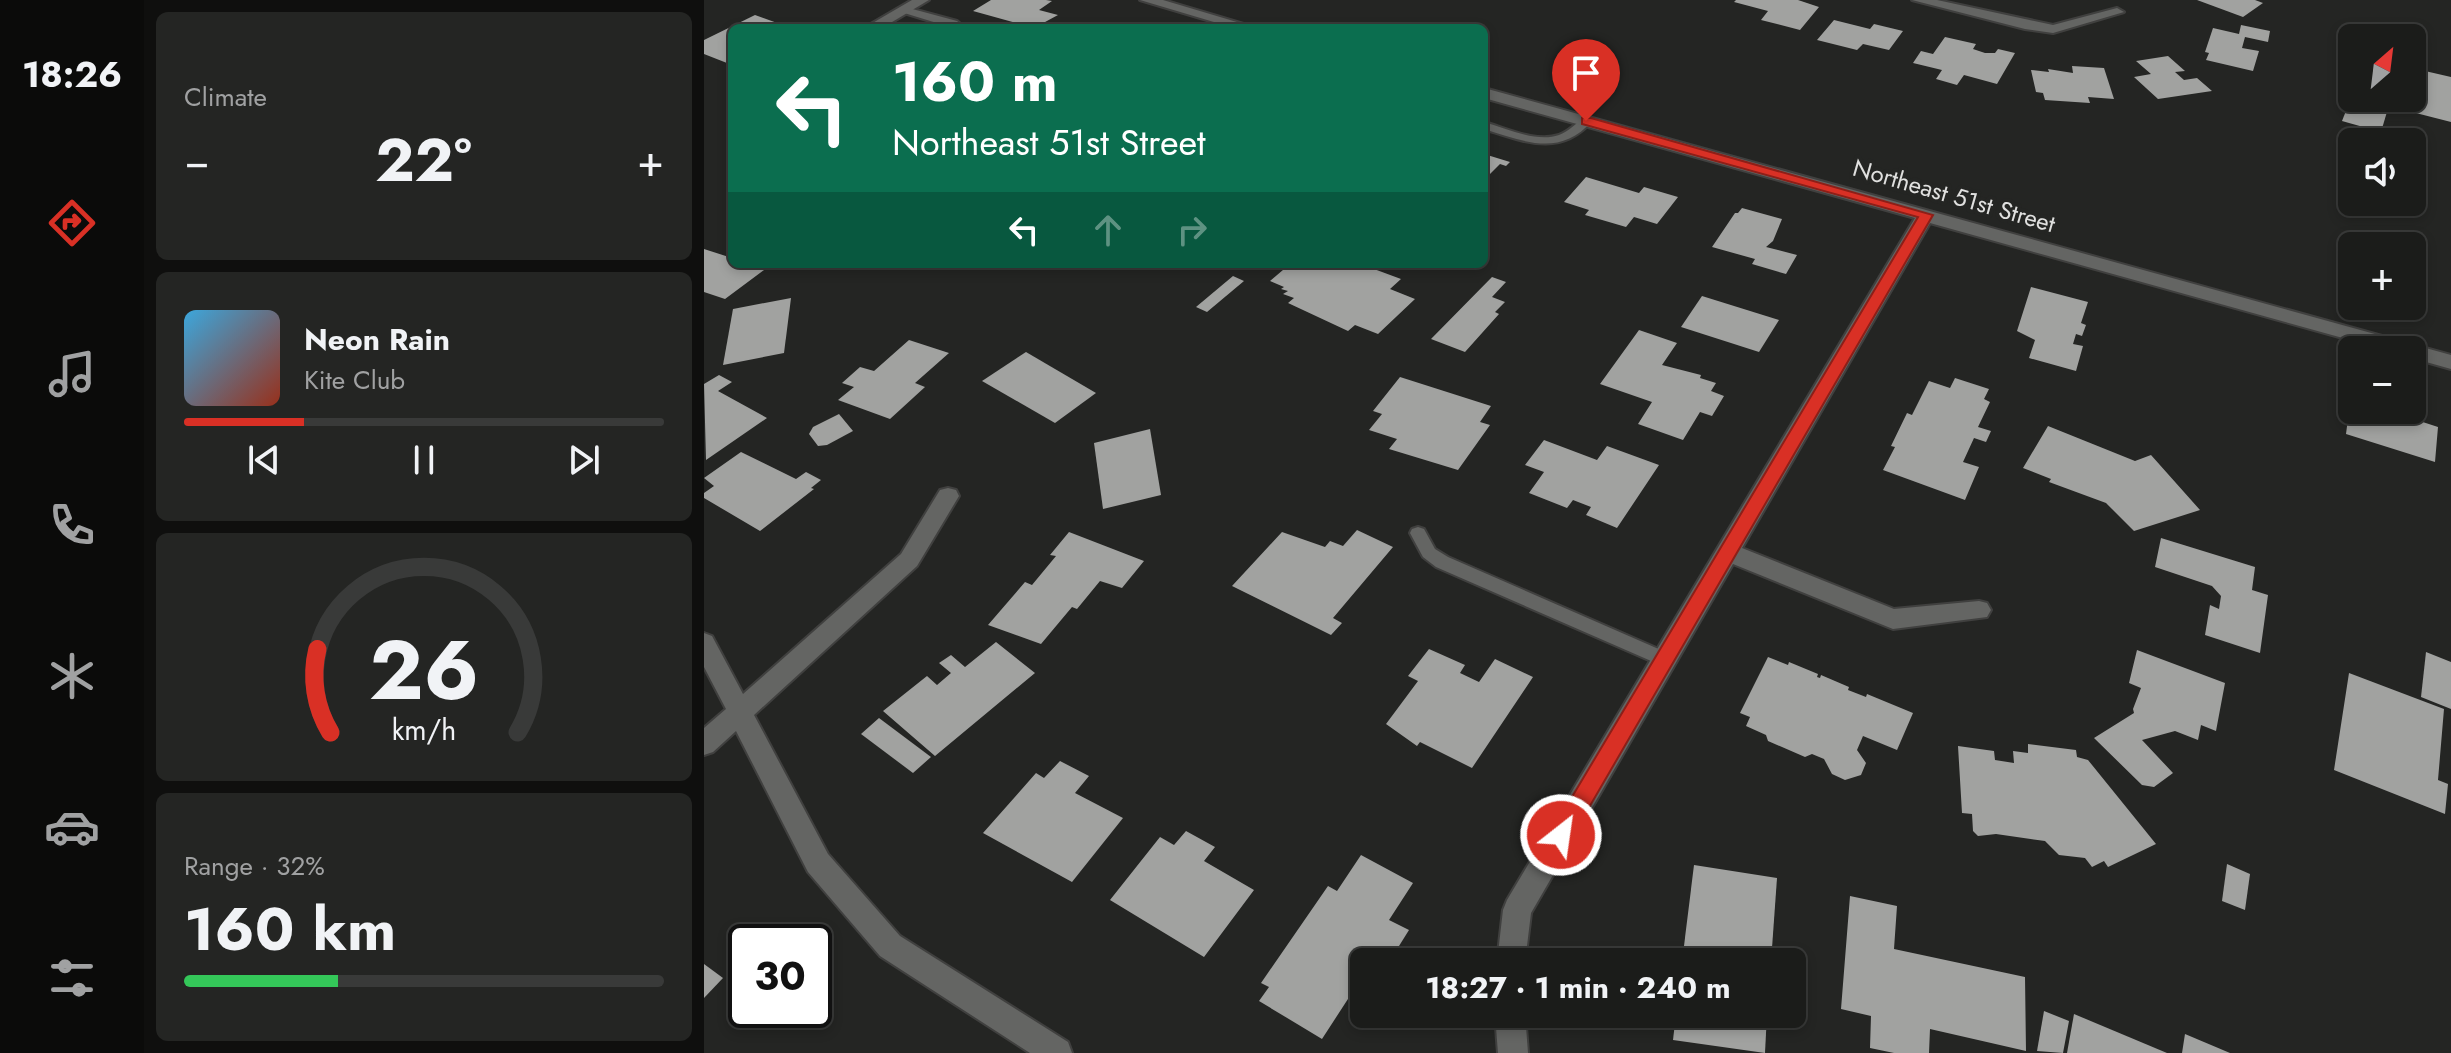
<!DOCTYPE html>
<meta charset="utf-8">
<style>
body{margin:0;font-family:Jost,sans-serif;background:#242523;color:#f1f3f6;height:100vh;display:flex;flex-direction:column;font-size:30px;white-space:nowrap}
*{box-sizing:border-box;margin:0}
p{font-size:26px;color:#a0a1a2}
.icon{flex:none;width:44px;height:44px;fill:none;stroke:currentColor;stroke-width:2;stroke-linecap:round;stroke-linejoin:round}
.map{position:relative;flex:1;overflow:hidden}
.panel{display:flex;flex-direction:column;gap:12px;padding:12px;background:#0f0f0e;width:560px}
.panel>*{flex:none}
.banner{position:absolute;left:24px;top:24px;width:760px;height:244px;border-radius:12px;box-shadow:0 4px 12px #0003,0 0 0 2px #393a39;background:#0b6e4f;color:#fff;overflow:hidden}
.needle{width:52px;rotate:28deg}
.fabs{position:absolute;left:1634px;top:24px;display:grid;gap:16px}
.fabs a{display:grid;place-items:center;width:88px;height:88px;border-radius:12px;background:#1b1c1a;box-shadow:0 4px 12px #0003,0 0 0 2px #393a39;font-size:40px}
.speed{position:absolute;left:24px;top:924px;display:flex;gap:16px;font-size:40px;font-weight:700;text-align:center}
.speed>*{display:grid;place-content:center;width:104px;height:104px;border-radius:50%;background:#1b1c1a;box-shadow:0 4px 12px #0003,0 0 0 2px #393a39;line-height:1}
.speed .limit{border:4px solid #111;border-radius:12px;background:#fff;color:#111}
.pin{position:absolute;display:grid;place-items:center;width:68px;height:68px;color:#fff;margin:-82px -34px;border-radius:50% 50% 50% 0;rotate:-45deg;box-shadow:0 0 8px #0007}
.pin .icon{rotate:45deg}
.me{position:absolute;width:88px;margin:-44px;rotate:30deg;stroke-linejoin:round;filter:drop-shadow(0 0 6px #0008)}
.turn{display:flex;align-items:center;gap:28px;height:168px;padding:0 32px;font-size:36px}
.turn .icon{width:104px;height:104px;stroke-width:2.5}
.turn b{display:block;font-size:56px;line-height:68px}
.lanes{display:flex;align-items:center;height:76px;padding:0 32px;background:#0003;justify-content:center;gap:40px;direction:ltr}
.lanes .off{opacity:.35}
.big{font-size:60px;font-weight:700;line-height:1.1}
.panel .tile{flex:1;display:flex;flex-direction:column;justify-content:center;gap:12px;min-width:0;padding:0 28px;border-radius:12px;background:#242523}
.panel .dial{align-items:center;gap:0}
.dial svg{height:208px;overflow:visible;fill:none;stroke:#393a39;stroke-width:7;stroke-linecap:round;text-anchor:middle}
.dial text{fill:#f1f3f6;stroke:none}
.song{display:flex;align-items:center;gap:24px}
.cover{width:96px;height:96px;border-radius:12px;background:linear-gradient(135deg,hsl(200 70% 55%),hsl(10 70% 35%))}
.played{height:8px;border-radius:4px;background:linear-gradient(90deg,#d93025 25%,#393a39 25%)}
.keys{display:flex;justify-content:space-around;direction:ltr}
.heat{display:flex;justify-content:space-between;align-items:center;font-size:44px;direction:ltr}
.charge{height:12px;border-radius:6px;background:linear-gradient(90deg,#34c759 32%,#393a39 0)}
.trip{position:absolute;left:646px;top:948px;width:456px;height:80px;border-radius:12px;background:#1b1c1a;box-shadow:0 4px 12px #0003,0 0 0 2px #393a39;font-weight:700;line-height:80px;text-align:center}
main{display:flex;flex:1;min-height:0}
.menu{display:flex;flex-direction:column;width:144px;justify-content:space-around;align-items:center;background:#0b0b0a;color:#a0a1a2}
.menu .icon{width:56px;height:56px}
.menu .selected{color:#d93025}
.menu b{font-size:36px;color:#f1f3f6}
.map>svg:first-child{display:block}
.building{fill:#a1a2a0}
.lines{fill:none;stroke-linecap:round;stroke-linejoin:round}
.service-casing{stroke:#40403f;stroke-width:4}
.minor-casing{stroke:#40403f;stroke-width:4}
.service{fill:#646563;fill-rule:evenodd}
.minor{fill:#646563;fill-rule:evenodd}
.route{fill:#d93025;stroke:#8d1f18;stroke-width:2}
.labels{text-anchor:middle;stroke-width:8;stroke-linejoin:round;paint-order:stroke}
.far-street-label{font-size:24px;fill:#e0e0df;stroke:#242523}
</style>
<main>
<nav class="menu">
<b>18:26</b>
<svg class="icon selected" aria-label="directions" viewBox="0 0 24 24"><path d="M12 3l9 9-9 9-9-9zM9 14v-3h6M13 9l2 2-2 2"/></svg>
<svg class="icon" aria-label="music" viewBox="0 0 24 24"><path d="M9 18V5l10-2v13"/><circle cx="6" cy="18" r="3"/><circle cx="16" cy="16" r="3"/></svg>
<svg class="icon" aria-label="phone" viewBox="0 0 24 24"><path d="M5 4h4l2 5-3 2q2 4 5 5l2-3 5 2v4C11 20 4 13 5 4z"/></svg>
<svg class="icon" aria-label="climate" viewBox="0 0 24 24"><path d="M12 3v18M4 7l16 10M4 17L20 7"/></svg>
<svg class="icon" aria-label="car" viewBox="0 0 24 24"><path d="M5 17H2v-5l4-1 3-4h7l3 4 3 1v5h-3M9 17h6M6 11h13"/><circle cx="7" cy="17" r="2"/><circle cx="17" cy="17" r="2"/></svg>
<svg class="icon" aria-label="filters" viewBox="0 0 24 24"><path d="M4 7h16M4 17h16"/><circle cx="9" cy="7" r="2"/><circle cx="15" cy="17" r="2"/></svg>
</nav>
<section class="panel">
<div class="tile"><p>Climate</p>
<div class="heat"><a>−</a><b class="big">22°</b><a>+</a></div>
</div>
<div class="tile">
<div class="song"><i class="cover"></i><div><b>Neon Rain</b><p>Kite Club</p></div></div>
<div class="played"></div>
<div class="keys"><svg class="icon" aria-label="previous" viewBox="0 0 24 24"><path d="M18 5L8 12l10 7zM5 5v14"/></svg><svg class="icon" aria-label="pause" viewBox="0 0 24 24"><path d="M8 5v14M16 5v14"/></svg><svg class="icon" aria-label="next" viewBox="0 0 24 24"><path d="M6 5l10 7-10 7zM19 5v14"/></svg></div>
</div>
<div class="tile dial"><svg viewBox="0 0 100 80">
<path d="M14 69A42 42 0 1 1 86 69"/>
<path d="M14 69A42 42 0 0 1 9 37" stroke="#d93025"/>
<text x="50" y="56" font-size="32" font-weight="700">26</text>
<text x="50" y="72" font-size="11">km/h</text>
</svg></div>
<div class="tile"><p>Range · 32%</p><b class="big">160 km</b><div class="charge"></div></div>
</section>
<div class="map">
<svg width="1747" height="1053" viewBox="0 0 1747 1053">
<rect width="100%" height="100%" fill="#242523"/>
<!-- building -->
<g class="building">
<path d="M287,0H342L348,1L335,10L354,15L330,28L269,11Z"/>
<path d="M1032,0H1094L1115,7L1096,30L1057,20L1064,11L1030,2Z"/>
<path d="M1493,0H1551L1559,3L1539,17Z"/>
<path d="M51,15L76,24L68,28H28V65L0,54V40Z"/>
<path d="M1130,20L1166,29L1170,24L1199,31L1185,50L1159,44L1153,50L1113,40Z"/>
<path d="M1537,25L1566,31L1564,42L1541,37L1538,48L1555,51L1549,71L1502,60L1505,53L1501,52L1509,28L1535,34Z"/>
<path d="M1241,37L1272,44L1269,49L1281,53H1291L1294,49L1311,53L1293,84L1260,75L1253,85L1232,79L1238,70L1209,63L1217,51L1229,54Z"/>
<path d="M1464,56L1481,71L1471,72L1480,80L1493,78L1508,91L1454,99L1430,77L1447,74L1432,61Z"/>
<path d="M1368,66L1400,68L1410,99L1384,97L1386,103L1341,100L1339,93L1332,92L1327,70L1345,72L1344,69L1369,73Z"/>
<path d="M1708,68L1747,77V122L1704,111L1707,102L1695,99L1708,98Z"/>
<path d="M1647,98L1685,105L1677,132L1638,121Z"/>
<path d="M780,154L806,162L802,166L796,164L780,180Z"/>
<path d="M882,177L935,193L940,187L974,197L953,224L930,217L922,227L881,215L885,210L860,202Z"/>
<path d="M1038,208L1078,219L1069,241L1062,247L1093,255L1082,274L1048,264L1051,259L1008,247L1031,213H1034Z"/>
<path d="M0,249L28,258V264H68L21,299L0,292Z"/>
<path d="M586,264H662L658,268L670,269L697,279L686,289L711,299L674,334L651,325L644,331L584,303L590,298L579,294L584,291L577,289L580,287L566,281Z"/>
<path d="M529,276L540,281L503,312L492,307Z"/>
<path d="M788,277L802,282L788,297L801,302L791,312L795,314L761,352L727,339Z"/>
<path d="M1327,287L1384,302L1377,323L1382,325L1378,336L1372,334L1369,344L1379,346L1372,371L1325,358L1331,340L1313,331Z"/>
<path d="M998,296L1075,320L1055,352L977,327Z"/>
<path d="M87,298L80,353L19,365L29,309Z"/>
<path d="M935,330L973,343L958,365L997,375L996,378L1012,383L1007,391L1020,396L1008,416L996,412L979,440L934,424L948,402L896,384Z"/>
<path d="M205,340L245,353L211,383L221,387L186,419L134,400L150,387L138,383L156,367L170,371Z"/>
<path d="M322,352L392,393L351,423L278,381Z"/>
<path d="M15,375L28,382L14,391L63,418L2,460L0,384Z"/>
<path d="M696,377L787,406L776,422L786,425L754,470L685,449L693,439L665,430L678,414L669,411Z"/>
<path d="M1251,378L1285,389L1280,399L1286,402L1274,427L1287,431L1282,442L1270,438L1259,462L1275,467L1261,500L1179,470L1191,447L1187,446L1203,413L1208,415L1225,381L1246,388Z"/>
<path d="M1646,403L1648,410H1682L1734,427L1731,462L1642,434Z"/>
<path d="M135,414L149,431L123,445L114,446L105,434L109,427Z"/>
<path d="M1344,426L1431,461L1447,455L1496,510L1430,531L1402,503L1345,482L1347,479L1319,468Z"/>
<path d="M446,429L457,495L399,509L390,443Z"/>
<path d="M840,440L893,460L903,446L955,465L913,528L882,515L887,507L869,500L863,508L825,493L840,472L821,465Z"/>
<path d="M37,452L92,479L102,472L117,480L107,488L110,489L56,531L0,498V493L10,486L0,478Z"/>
<path d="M653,530L689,547L629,618L638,623L627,635L528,586L578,532L621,547L626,541L639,546Z"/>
<path d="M365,532L440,561L418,588L396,581L373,609L368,607L337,644L284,625L321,582L328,585L352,556L346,555Z"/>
<path d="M1457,538L1551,567L1548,590L1564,595L1556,653L1501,635L1506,605L1515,609L1517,596L1508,586L1451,567Z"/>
<path d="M292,642L331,673L231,756L179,711L223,676L233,685L247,673L235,663L247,655L261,667Z"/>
<path d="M725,649L761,665L756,673L775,682L791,659L829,677L768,768L716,742L713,746L682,724L714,681L704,676Z"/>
<path d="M1433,650L1521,683L1512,731L1497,725L1494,740L1471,731L1438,740L1469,773L1450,787L1438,785L1390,738L1430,713L1429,709L1437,688L1425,683Z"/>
<path d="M1722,652L1747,662V709L1717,697Z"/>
<path d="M1064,657L1084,665L1085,662L1114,674L1113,677L1116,678L1117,675L1145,687L1144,690L1162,697L1163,694L1209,713L1193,750L1159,736L1153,750L1162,763L1157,775L1141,780L1128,774L1120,759L1108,754L1101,757L1064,741L1062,735L1042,726L1046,717L1036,713Z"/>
<path d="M1645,673L1740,709L1734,780L1744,784L1741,814L1630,770Z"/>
<path d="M175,718L227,757L209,773L157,734Z"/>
<path d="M1324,744L1372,750L1373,757L1384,760L1452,844L1404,867L1400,861L1388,867L1381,858L1355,855L1341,841L1292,834L1274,836L1269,831L1268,814L1258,813L1254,746L1290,751L1291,760L1310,763L1309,751L1324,753Z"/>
<path d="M356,761L385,776L371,793L419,818L368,882L279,833L332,773L340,778Z"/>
<path d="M482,831L511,847L500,861L550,890L500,957L406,900L456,837L470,845Z"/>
<path d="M657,855L709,883L685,920L705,930L685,962H660V985L655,982L618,1039L555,1001L565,987L557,983L624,886L633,891Z"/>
<path d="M1523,864L1546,874L1541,910L1518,901Z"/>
<path d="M990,865L1073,878L1067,962H978Z"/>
<path d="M1146,896L1193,906L1190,949L1321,977L1322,1051L1226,1029L1225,1053H1190L1166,1048L1167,1016L1137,1009Z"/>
<path d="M0,964L19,978L0,998Z"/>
<path d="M1340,1011L1365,1021L1359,1053L1333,1051Z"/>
<path d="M972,1014H1063L1061,1053L969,1040Z"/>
<path d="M1370,1014L1463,1053H1363Z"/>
<path d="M1481,1034L1526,1053H1478Z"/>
</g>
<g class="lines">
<defs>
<g id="service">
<path d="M201,7L253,21L261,28H249L197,12V8Z"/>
<path d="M882,118L888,121C856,158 819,141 780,129V122C802,128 832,143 855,135C866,131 872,122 882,118Z"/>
<path d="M714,527L720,529L731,549L744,557L966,654L969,659L966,664L960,666L954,664L732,567L719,557L706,533L708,529Z"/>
</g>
<g id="minor">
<path d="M208,0H225L178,28H160Z"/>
<path d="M436,0H459L553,28H530Z"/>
<path d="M1208,0H1233L1349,25L1413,8L1420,12L1349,33L1321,29Z"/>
<path d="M780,88L1747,355V369L1708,358V350H1682L1226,223L1038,548L1190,609L1275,601L1283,603L1287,610L1283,617L1189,629L1029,564L827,913L821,962H793L799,910L803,900L1211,218L780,98Z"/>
<path d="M244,488L252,490L255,496L213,566L50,715L124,854L196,936L364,1042L368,1053H326L176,956L104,872L32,731L9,752L0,755V728L22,709L0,667V633L8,636L39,694L197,554L236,490Z"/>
<path d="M791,1014H821L824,1053H794Z"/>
</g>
</defs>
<!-- service casing -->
<use href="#service" class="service-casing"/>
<!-- minor casing -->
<use href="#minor" class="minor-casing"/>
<!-- service -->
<use href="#service" class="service"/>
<!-- minor -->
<use href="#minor" class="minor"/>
</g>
<!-- route -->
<path class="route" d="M878,118H887L1229,215L865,842L857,845L850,842L846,835L850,827L1214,217L878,124Z"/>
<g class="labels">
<!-- far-street labels -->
<g class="far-street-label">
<text transform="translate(1250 196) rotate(16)" y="8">Northeast 51st Street</text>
</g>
</g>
</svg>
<div class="fabs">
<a><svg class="needle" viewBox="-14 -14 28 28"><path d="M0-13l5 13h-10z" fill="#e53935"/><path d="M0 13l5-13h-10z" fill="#a0a1a2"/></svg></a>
<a><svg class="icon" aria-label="sound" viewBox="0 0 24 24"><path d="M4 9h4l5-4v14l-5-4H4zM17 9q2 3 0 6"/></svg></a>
<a>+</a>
<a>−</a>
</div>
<div class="speed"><div class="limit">30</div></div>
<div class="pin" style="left:882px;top:121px;background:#d93025"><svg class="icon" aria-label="arrive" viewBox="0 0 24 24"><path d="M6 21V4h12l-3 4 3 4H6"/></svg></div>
<svg class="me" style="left:857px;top:835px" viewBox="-20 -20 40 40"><circle r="17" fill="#d93025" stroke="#fff" stroke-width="3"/><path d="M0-11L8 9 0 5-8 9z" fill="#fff"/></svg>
<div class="trip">18:27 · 1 min · 240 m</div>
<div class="banner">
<div class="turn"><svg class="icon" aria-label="left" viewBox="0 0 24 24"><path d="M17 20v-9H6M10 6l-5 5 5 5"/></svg><div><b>160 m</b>Northeast 51st Street</div></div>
<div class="lanes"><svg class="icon" aria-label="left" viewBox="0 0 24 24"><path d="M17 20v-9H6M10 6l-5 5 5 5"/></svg><svg class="icon off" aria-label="ahead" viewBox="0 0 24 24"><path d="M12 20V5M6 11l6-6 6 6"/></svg><svg class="icon off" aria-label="right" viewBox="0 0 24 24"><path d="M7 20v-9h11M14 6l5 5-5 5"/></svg></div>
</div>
</div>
</main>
